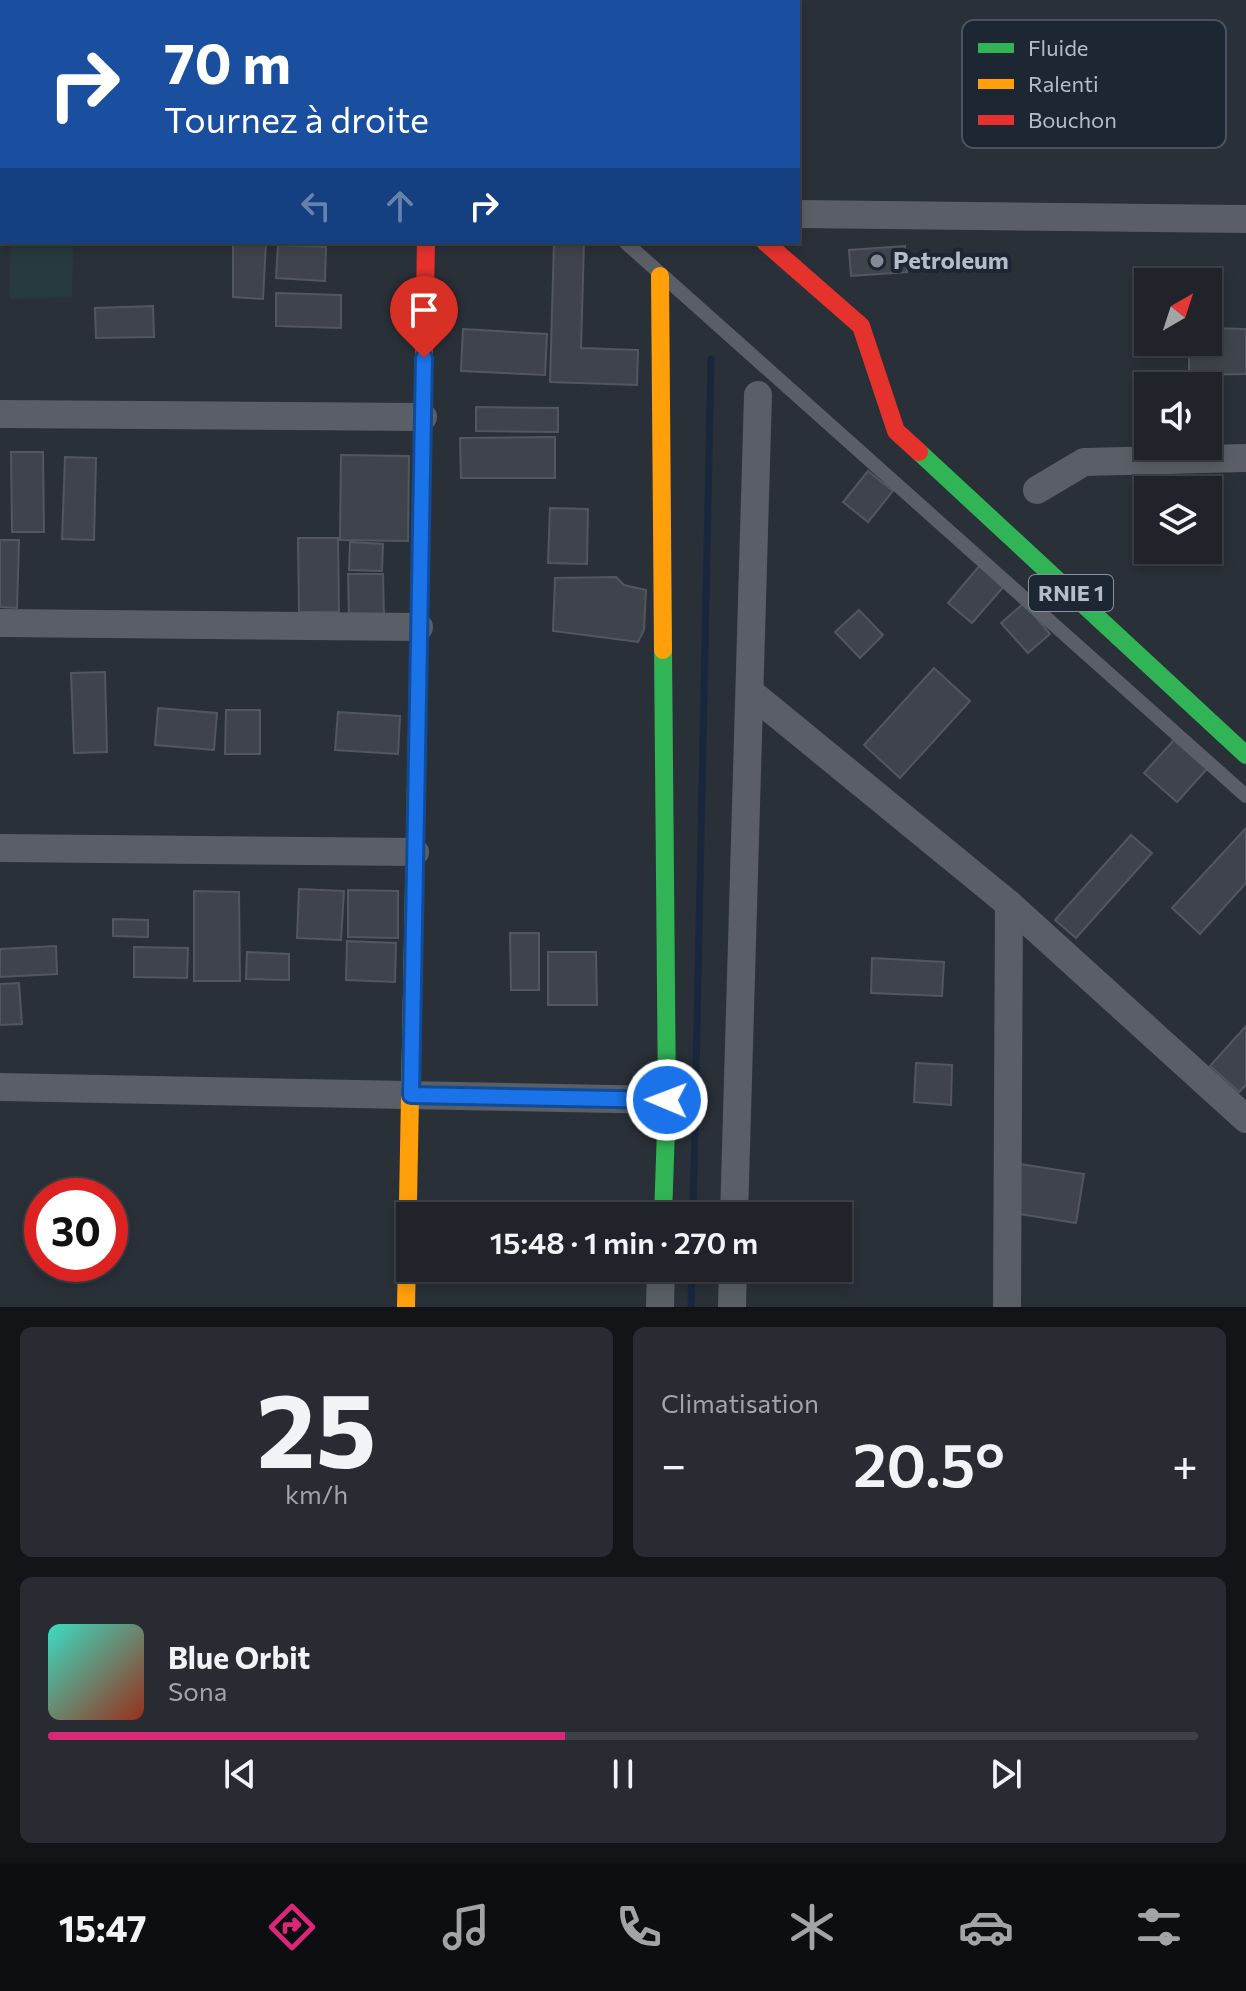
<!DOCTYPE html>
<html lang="fr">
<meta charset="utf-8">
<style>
body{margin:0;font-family:Commissioner,sans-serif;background:#282c32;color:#f1f3f6;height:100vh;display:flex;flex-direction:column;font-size:30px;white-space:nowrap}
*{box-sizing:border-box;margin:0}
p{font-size:26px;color:#a2a4a8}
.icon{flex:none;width:44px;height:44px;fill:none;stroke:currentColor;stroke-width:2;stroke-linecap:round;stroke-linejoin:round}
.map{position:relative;height:1307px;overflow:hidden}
.sheet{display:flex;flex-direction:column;gap:20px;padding:20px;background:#121417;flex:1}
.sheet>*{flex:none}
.hud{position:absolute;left:0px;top:0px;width:800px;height:244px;box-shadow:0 4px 12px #0003,0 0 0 2px #3d4147;background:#1a4fa0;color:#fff;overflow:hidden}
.needle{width:52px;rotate:39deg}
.fabs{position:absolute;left:1134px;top:268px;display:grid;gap:16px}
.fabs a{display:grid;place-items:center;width:88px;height:88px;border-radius:0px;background:#20242a;box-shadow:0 4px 12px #0003,0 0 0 2px #3d4147;font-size:40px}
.speed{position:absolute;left:24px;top:1178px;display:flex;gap:16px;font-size:40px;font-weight:700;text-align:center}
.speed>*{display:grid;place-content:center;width:104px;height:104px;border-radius:50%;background:#20242a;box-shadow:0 4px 12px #0003,0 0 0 2px #3d4147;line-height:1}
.speed .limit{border:12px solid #d22;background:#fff;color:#111}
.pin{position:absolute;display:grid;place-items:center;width:68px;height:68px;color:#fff;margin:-82px -34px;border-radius:50% 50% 50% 0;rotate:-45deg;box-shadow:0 0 8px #0007}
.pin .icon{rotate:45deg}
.me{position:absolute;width:88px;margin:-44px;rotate:271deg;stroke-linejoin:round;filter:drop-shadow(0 0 6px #0008)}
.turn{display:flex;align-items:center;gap:28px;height:168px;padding:0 32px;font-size:36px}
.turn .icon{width:104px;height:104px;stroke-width:2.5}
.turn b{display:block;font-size:56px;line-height:68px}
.lanes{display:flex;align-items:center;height:76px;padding:0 32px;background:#0003;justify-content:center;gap:40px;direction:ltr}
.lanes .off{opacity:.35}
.big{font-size:60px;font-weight:600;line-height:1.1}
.sheet .widget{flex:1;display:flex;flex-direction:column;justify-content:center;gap:12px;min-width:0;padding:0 28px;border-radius:12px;background:#282c32}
.sheet .dial{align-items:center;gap:0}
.dial b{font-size:104px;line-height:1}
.song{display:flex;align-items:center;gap:24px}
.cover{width:96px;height:96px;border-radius:12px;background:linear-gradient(135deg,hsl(170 70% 55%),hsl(10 70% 35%))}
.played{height:8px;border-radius:4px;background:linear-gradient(90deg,#db2777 45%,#3d4147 45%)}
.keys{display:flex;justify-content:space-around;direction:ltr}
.heat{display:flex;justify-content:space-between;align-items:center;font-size:44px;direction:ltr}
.sheet .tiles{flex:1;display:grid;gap:20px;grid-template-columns:1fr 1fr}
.widget:last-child{grid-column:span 2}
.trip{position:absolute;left:396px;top:1202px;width:456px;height:80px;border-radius:0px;background:#20242a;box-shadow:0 4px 12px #0003,0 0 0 2px #3d4147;font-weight:600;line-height:80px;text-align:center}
.menu{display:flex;height:128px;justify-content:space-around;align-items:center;background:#0d0e11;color:#a2a4a8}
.menu .icon{width:56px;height:56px}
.menu .active{color:#db2777}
.menu b{font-size:36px;color:#f1f3f6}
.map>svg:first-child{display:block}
.green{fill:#273a3e}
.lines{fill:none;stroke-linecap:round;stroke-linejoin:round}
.stream{stroke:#19273c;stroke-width:7}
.building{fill:#3f444c;stroke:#52575f;stroke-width:2}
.lane{stroke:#5a5e66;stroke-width:14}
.street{stroke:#5a5e66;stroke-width:28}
.fast{stroke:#30b455;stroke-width:18}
.slow{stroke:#ff9f0a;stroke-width:18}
.jam{stroke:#e5322d;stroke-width:18}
.route-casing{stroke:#114b97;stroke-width:20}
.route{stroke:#1a73e8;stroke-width:14}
.poi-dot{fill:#848b96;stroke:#1d2633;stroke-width:3}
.labels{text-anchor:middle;stroke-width:8;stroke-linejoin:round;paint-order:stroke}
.shield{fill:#1d2633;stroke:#878f9c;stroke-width:2}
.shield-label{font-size:22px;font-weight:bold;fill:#b4bcc9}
.poi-label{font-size:24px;font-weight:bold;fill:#b4bcc9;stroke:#1d2633;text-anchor:start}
.key{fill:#1d2633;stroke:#4a5360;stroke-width:2}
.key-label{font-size:22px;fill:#b4bcc9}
</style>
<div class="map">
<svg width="1246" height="1307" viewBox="0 0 1246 1307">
<rect width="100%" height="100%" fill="#2a3038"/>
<!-- green -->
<path class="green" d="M11,242H73L72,297L9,299Z"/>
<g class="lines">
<!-- stream -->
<g class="stream">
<path d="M718,0V2"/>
<path d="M693,1216L711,359"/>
<path d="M691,1307L692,1268"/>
</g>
</g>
<!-- building -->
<g class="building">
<path d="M233,242H266L263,299L233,297Z"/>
<path d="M554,242H584L581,348L638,350L637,385L550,382Z"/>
<path d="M278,245L326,247L325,281L276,278Z"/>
<path d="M905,246L907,272L851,276L849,250Z"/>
<path d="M276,293L341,295V328L276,326Z"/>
<path d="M153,306L154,337L96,338L95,308Z"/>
<path d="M1208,328L1246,329V374L1189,375V342H1208Z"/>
<path d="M463,329L547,334L545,375L461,371Z"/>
<path d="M476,407L558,408V432L476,431Z"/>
<path d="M555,437V478H461L460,438Z"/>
<path d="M11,452H43L44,532H12Z"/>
<path d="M341,455L409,456L408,541L340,540Z"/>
<path d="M65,457L96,458L94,540L62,539Z"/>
<path d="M868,471L893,491L868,522L843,502Z"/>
<path d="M1185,489L1209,490V554H1184V550H1208V490Z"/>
<path d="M550,508L588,509L587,564L548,563Z"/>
<path d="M298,538H338L339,612H299Z"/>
<path d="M0,540H19L17,608L0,607Z"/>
<path d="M350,542L383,544L382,571L349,570Z"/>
<path d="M981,564L1005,585L972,623L948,603Z"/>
<path d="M348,574H383L384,616L349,617Z"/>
<path d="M616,577L624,585L646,590L644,630L638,642L553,631L555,578Z"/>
<path d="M1024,603L1050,634L1028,653L1001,623Z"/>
<path d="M859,610L883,635L860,658L835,632Z"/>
<path d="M934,668L970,701L900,778L864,745Z"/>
<path d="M105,672L107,752L74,753L71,673Z"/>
<path d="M158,708L217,713L214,750L155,745Z"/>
<path d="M226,710H260V754H225Z"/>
<path d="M338,712L400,716L398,754L335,750Z"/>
<path d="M1174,740L1207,769L1177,802L1144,773Z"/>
<path d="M1246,828V883L1200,934L1172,908Z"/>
<path d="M1131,835L1152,853L1076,938L1055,920Z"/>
<path d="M299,889L344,891L341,940L297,938Z"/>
<path d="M348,890L398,891V938L348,937Z"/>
<path d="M194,891L239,892L240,981H194Z"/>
<path d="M113,919L148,920V937L113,936Z"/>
<path d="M510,933H539V990H511Z"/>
<path d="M347,941L396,943L395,982L346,980Z"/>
<path d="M56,946L57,974L0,977V949Z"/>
<path d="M134,947L188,948L187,978L134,977Z"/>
<path d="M247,952L289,954V980L246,979Z"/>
<path d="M548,952H596L597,1005H548Z"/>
<path d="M872,958L944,962L942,996L871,993Z"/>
<path d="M19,983L22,1024L0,1025V984Z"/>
<path d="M1246,1026V1085L1239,1092L1210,1066Z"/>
<path d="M916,1063L952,1065L951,1105L914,1102Z"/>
<path d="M1020,1164L1084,1174L1076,1223L1013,1213Z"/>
</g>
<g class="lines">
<!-- lane -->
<path class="lane" d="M625,242L1246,796"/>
<!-- street -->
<g class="street">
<path d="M0,202H2"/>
<path d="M798,214L1246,219"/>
<path d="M0,414L423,417"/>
<path d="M1037,490L1084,462L1246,458"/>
<path d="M0,623L419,627"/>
<path d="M750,692L1009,904L1246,1119"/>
<path d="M0,848L415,852"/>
<path d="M0,1087L667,1100"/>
<path d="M734,1216L758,395"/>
<path d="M660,1307L661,1268"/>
<path d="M732,1307L733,1268"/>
<path d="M1007,1307L1009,904"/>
</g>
<!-- fast -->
<g class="fast">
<path d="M408,0L410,2"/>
<path d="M768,0V2"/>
<path d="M919,452L1246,755"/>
<path d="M663,1216L667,1100L663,650"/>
</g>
<!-- slow -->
<g class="slow">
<path d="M490,0L492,2"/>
<path d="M660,276L663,650"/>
<path d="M406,1307L418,678"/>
</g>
<!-- jam -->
<g class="jam">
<path d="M765,242L861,326L896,431L919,452"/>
<path d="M418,678L426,242"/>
</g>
</g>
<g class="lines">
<defs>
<path id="route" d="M424,358L411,1095L667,1100"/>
</defs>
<!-- route casing -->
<use href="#route" class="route-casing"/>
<!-- route -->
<use href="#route" class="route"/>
</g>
<!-- markers -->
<circle class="poi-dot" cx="877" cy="261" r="8"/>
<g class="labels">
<!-- shield labels -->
<rect class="shield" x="1029" y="575" width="84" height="36" rx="6"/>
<g class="shield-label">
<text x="1071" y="601">RNIE 1</text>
</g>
<!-- poi labels -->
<g class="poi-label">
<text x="893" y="269">Petroleum</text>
</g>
</g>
<!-- legend -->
<rect x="962" y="20" width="264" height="128" rx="12" class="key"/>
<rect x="978" y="43" width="36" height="10" fill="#30b455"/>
<rect x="978" y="79" width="36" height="10" fill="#ff9f0a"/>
<rect x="978" y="115" width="36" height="10" fill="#e5322d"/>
<g class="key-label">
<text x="1028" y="56">Fluide</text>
<text x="1028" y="92">Ralenti</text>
<text x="1028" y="128">Bouchon</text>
</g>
</svg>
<div class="fabs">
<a><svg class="needle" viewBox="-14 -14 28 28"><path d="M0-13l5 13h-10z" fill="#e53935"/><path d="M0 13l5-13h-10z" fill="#a2a4a8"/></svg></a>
<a><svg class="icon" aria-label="sound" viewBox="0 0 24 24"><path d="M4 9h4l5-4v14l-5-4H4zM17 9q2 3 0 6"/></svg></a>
<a><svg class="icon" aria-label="layers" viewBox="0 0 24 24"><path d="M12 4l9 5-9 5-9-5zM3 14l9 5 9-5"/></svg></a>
</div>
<div class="speed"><div class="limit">30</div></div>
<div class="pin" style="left:424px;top:358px;background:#d93025"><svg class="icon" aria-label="arrive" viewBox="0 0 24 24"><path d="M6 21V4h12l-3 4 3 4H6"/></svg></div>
<svg class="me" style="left:667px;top:1100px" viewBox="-20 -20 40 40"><circle r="17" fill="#1a73e8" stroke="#fff" stroke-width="3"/><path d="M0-11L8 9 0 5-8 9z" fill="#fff"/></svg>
<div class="trip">15:48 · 1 min · 270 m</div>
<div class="hud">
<div class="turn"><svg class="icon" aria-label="right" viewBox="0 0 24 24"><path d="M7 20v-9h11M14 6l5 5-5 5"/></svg><div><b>70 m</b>Tournez à droite</div></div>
<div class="lanes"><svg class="icon off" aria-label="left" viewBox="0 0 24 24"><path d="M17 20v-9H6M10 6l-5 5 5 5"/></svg><svg class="icon off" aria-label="ahead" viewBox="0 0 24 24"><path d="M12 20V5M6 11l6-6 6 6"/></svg><svg class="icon" aria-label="right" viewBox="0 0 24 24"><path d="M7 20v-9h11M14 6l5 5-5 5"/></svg></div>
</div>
</div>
<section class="sheet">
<div class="tiles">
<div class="widget dial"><b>25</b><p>km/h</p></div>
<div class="widget"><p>Climatisation</p>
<div class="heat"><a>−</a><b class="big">20.5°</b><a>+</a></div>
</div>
<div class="widget">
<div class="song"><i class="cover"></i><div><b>Blue Orbit</b><p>Sona</p></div></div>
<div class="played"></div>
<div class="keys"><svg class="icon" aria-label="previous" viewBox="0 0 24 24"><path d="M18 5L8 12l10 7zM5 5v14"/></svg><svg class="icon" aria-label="pause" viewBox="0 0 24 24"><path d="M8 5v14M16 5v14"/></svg><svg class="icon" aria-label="next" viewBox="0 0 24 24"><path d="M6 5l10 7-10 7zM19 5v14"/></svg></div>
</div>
</div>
</section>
<nav class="menu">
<b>15:47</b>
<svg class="icon active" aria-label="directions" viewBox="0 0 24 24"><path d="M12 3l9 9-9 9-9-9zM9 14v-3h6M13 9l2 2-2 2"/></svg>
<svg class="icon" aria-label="music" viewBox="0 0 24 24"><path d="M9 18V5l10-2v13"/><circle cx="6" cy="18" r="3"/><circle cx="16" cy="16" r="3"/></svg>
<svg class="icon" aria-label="phone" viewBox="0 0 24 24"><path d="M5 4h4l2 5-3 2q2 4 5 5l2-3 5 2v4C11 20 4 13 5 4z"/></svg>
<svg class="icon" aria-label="climate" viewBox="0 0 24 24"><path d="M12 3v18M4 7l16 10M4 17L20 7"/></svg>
<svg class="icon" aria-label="car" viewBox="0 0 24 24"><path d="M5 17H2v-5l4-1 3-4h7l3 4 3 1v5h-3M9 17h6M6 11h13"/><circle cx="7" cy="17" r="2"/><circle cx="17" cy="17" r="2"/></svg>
<svg class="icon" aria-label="filters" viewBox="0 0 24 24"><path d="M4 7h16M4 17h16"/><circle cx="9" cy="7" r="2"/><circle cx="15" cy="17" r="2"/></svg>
</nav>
